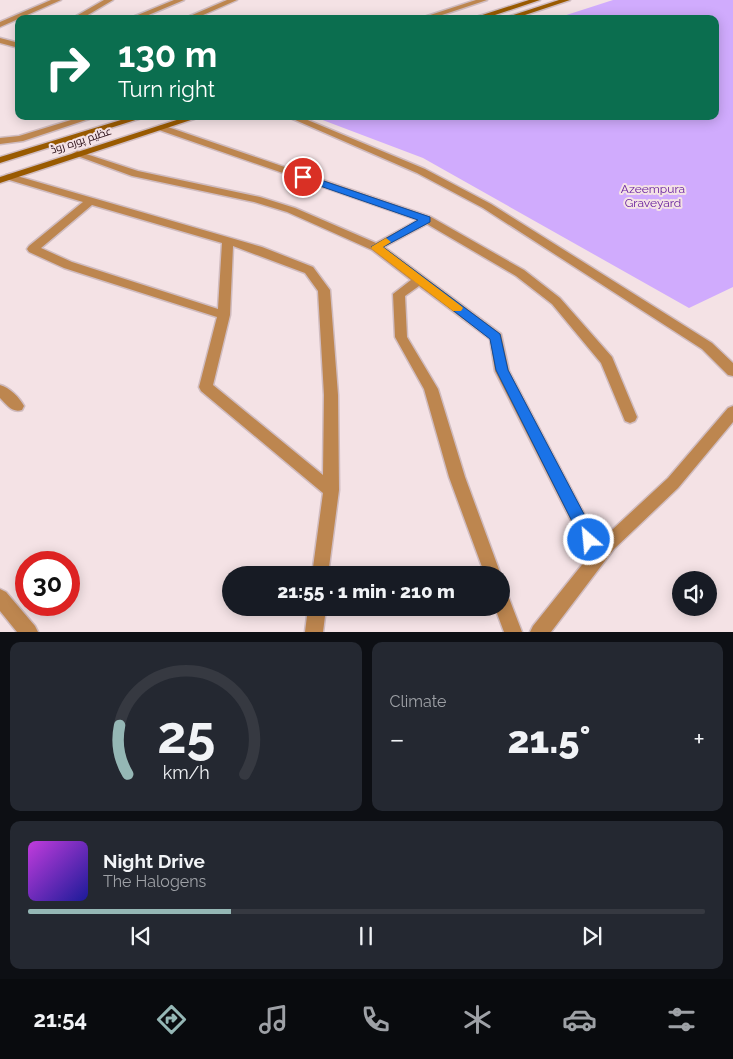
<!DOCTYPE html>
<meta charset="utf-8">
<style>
body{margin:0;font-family:Raleway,Cairo,sans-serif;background:#242831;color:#f1f3f6;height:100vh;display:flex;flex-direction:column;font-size:19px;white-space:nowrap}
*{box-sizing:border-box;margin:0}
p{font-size:16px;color:#9ea1a6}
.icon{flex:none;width:28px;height:28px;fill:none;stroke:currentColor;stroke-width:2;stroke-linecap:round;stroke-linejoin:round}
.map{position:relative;height:632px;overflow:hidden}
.details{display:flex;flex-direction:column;gap:10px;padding:10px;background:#0d0f14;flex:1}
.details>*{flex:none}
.top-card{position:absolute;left:15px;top:15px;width:704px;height:105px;border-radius:10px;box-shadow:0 2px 12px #0003;background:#0b6e4f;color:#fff;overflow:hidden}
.controls{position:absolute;left:672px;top:571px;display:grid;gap:10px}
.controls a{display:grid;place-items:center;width:45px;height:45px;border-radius:50%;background:#171b24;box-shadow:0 2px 12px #0003;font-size:25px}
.speed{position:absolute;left:15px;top:551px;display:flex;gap:10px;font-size:25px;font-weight:700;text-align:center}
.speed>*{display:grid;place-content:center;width:65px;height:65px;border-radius:50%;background:#171b24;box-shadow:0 2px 12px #0003;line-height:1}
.speed .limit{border:8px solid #d22;background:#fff;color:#111}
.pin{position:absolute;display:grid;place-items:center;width:42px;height:42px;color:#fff;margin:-21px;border:2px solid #fff;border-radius:50%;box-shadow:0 1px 5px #0007}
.me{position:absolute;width:55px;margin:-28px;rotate:333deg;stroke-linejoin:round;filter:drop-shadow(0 0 4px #0008)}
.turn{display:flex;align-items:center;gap:18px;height:105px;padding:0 20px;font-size:22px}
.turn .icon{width:65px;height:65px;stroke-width:2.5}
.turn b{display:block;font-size:35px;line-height:42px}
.big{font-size:38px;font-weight:800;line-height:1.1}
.details .tile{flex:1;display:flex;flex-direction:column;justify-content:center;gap:8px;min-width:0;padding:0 18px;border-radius:10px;background:#242831}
.details .dial{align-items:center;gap:0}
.dial svg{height:130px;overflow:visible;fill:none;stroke:#363941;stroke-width:7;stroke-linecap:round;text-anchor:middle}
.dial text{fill:#f1f3f6;stroke:none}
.song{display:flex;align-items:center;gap:15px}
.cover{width:60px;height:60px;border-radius:8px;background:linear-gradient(135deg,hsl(290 70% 55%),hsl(240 70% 35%))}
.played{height:5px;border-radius:2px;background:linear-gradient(90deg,#95b7b5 30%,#363941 30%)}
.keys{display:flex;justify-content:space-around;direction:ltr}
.heat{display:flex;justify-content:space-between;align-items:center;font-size:28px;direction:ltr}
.details .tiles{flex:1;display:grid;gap:10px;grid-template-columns:1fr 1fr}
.tile:last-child{grid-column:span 2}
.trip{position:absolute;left:222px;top:566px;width:288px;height:50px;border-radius:25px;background:#171b24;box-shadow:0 2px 12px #0003;font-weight:800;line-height:50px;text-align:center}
.menu{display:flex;height:80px;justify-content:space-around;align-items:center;background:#090b0e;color:#9ea1a6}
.menu .icon{width:35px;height:35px}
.menu .on{color:#95b7b5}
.menu b{font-size:22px;color:#f1f3f6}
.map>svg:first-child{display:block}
.green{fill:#d0abfd}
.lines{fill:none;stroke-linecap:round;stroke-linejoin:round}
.street-casing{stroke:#d0bcc0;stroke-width:3}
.secondary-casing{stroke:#d0bcc0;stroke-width:3}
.street{fill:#bd864f;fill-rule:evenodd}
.secondary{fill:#995a00;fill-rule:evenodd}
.route{fill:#1a73e8;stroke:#114b97}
.slow{fill:#f59e0b}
.labels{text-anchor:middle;stroke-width:4;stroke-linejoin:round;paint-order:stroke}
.far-street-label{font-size:11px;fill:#2d1018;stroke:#f4e2e5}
.park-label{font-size:12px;fill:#661e9d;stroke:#f4e2e5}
</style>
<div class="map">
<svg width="733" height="632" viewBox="0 0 733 632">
<rect width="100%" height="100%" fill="#f4e2e5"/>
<!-- green -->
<path class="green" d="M613,0H733V287L689,308L423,158L312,116H715V19H554Z"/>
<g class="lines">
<defs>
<g id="street">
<path d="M51,0H61L0,27V22Z"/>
<path d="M104,0H113L81,19H71Z"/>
<path d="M174,0H184L139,19H128Z"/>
<path d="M227,0H237L194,19H183Z"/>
<path d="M476,0H487L430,19H418Z"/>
<path d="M0,38L19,43V48L0,43Z"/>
<path d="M84,116H98L23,141L0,144V138L19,136Z"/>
<path d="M286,116H298L425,169L491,204L712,343L733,363V376L728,375L702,349L483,208L417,173Z"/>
<path d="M162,125L431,217L524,270L560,298L612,357L637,417L635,421L630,423L625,421L601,363L552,304L516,276L427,224L384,247L501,334L509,371L599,542L668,478L728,408L733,406V422L678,488L614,549L551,632H530L533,626L589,556L495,371L490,339L419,286L405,296L407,337L438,389L465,477L501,575V576L485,575L449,477L424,389L395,337L393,294L411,280L372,250L287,212L254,202L132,176L72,154L77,151L138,171L260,197L295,208L376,243L418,220L159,130V126Z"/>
<path d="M10,174L262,247L313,267L330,290L338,395L339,490L328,575H312L323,493L201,391L199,387L217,317L64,268L29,252L27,249L29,246L83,202L6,179V175ZM92,205L222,243L218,309L72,262L41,248ZM233,246L305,273L318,291L324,395L323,475L213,385L230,315Z"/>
<path d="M0,385C9,387 20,398 24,406L22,410C12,413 7,405 0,398Z"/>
<path d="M0,589L6,592L35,626L38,632H17L0,611Z"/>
<path d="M501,591L507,593L522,632H504L495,608H501Z"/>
<path d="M308,608H326L323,632H305Z"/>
</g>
<g id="secondary">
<path d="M529,0H540L483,19H470Z"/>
<path d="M559,0H570L513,19H501Z"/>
<path d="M134,116H148L0,163V157Z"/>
<path d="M189,116H203L0,183V177Z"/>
</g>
</defs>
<!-- street casing -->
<use href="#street" class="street-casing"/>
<!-- secondary casing -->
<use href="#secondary" class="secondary-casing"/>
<!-- street -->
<use href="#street" class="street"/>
<!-- secondary -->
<use href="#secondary" class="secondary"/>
</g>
<!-- route -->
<path class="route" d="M303,174L430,217V222L383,247L500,334L508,370L595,535L597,540L595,545L589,547L584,545L496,370L490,339L371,247L418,220L300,179V175Z"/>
<!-- slow -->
<path class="slow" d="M386,238L391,242L383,247L461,306L463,308L461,311H453L372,249L371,247Z"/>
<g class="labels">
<!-- far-street labels -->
<g class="far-street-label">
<text transform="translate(81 140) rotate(-18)" y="4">عظیم پورہ روڈ</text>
</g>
<!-- park labels -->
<g class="park-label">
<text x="653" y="193">Azeempura<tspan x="653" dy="14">Graveyard</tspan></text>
</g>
</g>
</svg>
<div class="controls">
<a><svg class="icon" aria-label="sound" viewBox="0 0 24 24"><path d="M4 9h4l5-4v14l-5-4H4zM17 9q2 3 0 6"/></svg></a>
</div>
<div class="speed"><div class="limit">30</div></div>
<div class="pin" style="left:303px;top:177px;background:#d93025"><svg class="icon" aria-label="arrive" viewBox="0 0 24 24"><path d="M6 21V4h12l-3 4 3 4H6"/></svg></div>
<svg class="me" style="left:589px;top:540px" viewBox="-20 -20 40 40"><circle r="17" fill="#1a73e8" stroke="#fff" stroke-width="3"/><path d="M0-11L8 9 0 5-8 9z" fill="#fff"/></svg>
<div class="trip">21:55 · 1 min · 210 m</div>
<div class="top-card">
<div class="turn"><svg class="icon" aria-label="right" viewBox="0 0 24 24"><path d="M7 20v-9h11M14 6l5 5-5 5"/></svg><div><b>130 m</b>Turn right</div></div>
</div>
</div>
<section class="details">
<div class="tiles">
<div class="tile dial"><svg viewBox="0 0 100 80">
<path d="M14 69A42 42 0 1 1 86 69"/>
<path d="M14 69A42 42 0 0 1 9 39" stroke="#95b7b5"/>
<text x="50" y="56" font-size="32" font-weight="700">25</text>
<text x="50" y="72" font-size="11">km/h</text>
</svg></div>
<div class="tile"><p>Climate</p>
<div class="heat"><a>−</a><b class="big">21.5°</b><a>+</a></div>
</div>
<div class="tile">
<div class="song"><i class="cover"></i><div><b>Night Drive</b><p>The Halogens</p></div></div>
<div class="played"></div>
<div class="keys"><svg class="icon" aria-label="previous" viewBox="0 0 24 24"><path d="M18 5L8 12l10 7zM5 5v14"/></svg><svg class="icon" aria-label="pause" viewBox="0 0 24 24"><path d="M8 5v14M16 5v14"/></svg><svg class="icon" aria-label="next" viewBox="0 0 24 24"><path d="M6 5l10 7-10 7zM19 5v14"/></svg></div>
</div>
</div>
</section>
<nav class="menu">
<b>21:54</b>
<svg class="icon on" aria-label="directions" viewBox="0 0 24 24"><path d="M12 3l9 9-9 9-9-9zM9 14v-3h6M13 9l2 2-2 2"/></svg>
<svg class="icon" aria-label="music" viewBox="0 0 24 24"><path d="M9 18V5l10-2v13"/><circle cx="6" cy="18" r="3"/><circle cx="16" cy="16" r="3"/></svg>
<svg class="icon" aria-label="phone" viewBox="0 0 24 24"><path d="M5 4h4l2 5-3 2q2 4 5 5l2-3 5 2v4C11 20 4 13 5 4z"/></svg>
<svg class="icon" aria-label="climate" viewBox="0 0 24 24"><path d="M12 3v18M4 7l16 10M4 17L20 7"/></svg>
<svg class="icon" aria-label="car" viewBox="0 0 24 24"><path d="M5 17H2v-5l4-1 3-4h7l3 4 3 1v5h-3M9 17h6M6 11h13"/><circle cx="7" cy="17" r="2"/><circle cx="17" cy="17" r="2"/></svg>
<svg class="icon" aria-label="filters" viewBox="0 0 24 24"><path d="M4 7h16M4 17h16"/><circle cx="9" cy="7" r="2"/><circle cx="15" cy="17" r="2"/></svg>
</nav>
